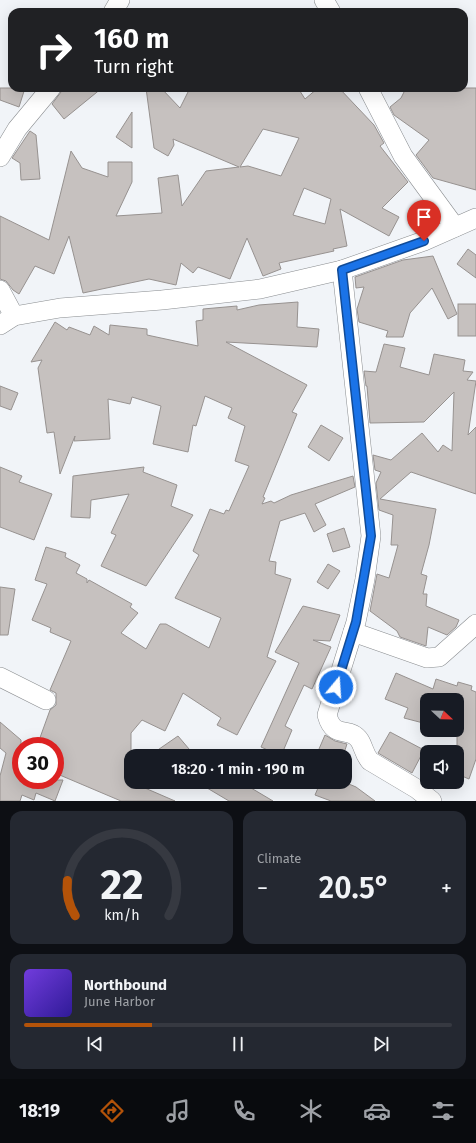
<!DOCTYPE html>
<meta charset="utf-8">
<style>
body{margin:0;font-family:"Fira Sans",sans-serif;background:#242831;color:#f1f3f6;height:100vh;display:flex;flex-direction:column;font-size:15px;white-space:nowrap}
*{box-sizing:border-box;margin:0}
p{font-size:13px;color:#9ea1a6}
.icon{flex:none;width:22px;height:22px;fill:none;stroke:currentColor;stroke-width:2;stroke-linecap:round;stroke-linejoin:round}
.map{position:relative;height:801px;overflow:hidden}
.side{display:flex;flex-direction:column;gap:10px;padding:10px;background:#0d0f14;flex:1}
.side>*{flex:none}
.banner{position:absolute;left:8px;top:8px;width:460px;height:84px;border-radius:12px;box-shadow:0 4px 16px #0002;background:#202124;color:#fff;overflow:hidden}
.needle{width:26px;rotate:112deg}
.fabs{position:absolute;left:420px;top:693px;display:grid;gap:8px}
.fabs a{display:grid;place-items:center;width:44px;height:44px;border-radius:8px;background:#171b24;box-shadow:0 4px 16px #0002;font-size:20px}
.speed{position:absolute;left:12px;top:737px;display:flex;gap:8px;font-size:20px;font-weight:700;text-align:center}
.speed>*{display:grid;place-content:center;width:52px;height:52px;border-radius:50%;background:#171b24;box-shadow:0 4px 16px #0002;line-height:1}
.speed .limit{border:6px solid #d22;background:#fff;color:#111}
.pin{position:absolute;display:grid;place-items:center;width:34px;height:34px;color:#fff;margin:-41px -17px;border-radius:50% 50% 50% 0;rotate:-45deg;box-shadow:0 0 4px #0007}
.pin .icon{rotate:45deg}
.me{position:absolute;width:44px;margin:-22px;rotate:18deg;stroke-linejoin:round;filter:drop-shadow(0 0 3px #0008)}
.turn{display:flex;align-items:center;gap:14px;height:84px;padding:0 20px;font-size:18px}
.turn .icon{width:52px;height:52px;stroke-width:2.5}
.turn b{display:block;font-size:28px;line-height:34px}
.big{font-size:30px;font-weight:600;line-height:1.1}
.side .card{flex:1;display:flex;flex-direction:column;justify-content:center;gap:6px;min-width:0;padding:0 14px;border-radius:12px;background:#242831}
.side .dial{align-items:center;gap:0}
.dial svg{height:104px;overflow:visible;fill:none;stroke:#363941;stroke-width:7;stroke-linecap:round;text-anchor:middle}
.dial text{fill:#f1f3f6;stroke:none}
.song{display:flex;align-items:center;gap:12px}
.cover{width:48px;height:48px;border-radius:6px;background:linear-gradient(135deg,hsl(260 70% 55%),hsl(250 70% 35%))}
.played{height:4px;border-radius:2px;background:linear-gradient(90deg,#b45309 30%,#363941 30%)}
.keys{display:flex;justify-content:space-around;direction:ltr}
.heat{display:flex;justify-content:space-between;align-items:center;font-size:22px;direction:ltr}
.side .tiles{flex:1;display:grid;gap:10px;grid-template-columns:1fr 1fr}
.card:last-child{grid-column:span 2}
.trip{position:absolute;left:124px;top:749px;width:228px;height:40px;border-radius:12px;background:#171b24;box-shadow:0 4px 16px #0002;font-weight:600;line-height:40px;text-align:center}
.tabs{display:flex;height:64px;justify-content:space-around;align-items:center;background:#090b0e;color:#9ea1a6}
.tabs .icon{width:28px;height:28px}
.tabs .selected{color:#b45309}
.tabs b{font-size:18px;color:#f1f3f6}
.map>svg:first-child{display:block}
.building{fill:#c6c1bf;stroke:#979290;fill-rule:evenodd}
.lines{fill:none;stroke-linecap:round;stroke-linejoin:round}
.minor-casing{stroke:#8a8d90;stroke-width:20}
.minor{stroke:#fff;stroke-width:19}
.route-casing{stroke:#114b97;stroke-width:10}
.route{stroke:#1a73e8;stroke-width:7}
</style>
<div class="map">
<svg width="476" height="801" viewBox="0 0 476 801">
<rect width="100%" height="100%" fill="#f1f4f8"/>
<!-- building -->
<g class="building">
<path d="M0,88H25L19,107L0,100Z"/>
<path d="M64,88H102L64,119L52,104Z"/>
<path d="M146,88H161L180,108L190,88H298L305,99L318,88H339L374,125L384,143L380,146L408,182L382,208L399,217L389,236L340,209L347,246L333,249L334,251L279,263L281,269L263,276L247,238L230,279L198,267L193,273L181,263L176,285L149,279L83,293L69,236L54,274L35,266L19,294L13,290L6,281L0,279V216L49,240L71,151L82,168L108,177V162H132V182L116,216L162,213L158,178L178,175L182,206L206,171L239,167L173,139L174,145L168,156L154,148ZM263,129L299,138L281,176L248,166L240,167ZM304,188L331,199L325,224L293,215Z"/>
<path d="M406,88H476V190L433,178L416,155L429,140L394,115L390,107L401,98Z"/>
<path d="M132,112V148L116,137Z"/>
<path d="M30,131L36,135L40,179L21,180L20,163L12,158Z"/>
<path d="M468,249L476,255V278L457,264Z"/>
<path d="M433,256L457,314L448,319L432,288L410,313L403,337H386L388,331L359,322L357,309L364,287L356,288L355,277L403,260Z"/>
<path d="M298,302L297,327L319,329L317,347L226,342L307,385L292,412L297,414L263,497L265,498L262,504L271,501L274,503L291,495L353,476L355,487L315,504L326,525L314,532L305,513L280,521L269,561L276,562L275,574L291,579L267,657L276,661L237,735L217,725L221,718L183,693L165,731L142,720L131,733V782L175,801H121L55,773V746H37L50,710L56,705V693L50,690L71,641L50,632L51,628L32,620L47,584L35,580L46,547L66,553L65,557L80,565L76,573L87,579V583L89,580L132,604L130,607L138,613L121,633L146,649L160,624H166L209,648L221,618L175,598L199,555L193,551L210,509L224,514L226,510L229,511L249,466L235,461L245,426L228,418L232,408L205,396L196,426L193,425L188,452L153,444L161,406L132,397L130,404L108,399L110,439L74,441L75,436L60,474L54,432L47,433L38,368L42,360L31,362L55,322L67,330L69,327L90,335L94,326L109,335L110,325L147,329V335L198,346L196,321L203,320V309L237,306V310L259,305Z"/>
<rect x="458" y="304" width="18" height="32"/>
<path d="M384,344L405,348L400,367L429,375L434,354L465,360L463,371L473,372L467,380L476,381L468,435L476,427V494L411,472L380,499L436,509L429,545L421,574L427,576L423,594H427L426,606L459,620L456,627L447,635L428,627L426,646L400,637L397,631L370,611L377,574L389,578L398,545H391L393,515L379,510L376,483L381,472L375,470L373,455L391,460L422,433L438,452L443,445L452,451L454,392L424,422L370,423L367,386H366L364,371L376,372Z"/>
<path d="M0,386L18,393L11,410L0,406Z"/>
<path d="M321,425L343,438L329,461L308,447Z"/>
<path d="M0,467L22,476L19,482L52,494L34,540L0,527Z"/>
<path d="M144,467L143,472L177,485L171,506L193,515L146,586L101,566L116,535L111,533L129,494L91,500L90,518L71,517L73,476Z"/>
<path d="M344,528L350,547L333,552L327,534Z"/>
<path d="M328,564L340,571L328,589L317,582Z"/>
<path d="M0,587L15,589L8,635H0Z"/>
<path d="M303,606L340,615L330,641L313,640L331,647L312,689L304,685L285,726L292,730L281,756L261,747L299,663L275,652Z"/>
<path d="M396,673L433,689L436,679L457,686L458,682L472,686L471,690L476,692V759L469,779L457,774V700H427V724L404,718L408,708L385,699Z"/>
<path d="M0,722L21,740V780H63L55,801L36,793L34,800L22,795L20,801H0V776L6,753L0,748Z"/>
<path d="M390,732L424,750L412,773L378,753Z"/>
<path d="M325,735L335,741L347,744L343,756H316Z"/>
<path d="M178,736L195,756H149Z"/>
<path d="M197,782H241L273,801H229Z"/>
<path d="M305,782H344L356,787L375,801H331L315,795L318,788Z"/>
</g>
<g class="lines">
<defs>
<g id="minor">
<path d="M324,0L331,12"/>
<path d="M113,12L120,0"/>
<path d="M368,88L403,156L455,227"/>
<path d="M0,157L17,129L51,88"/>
<path d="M342,270L371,536L365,579L356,622L327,715C334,741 350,725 360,741C364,748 364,754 370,761L417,789L432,801"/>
<path d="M0,290L14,316"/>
<path d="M0,325L14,316L60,308L162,300L260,289L342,270L424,241L476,218"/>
<path d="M353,632L427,658L439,657L476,624"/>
<path d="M0,677L46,700"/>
</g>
</defs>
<!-- minor casing -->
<use href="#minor" class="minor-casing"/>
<!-- minor -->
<use href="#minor" class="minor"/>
</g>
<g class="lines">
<defs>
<path id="route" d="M336,687L356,622L371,536L342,270L424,241"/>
</defs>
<!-- route casing -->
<use href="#route" class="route-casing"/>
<!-- route -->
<use href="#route" class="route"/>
</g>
</svg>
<div class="fabs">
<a><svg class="needle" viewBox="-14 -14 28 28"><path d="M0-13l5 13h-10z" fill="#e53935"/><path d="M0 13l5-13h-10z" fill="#9ea1a6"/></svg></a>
<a><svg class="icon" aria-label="sound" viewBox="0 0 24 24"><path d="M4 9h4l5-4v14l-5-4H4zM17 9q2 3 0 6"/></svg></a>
</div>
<div class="speed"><div class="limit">30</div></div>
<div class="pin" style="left:424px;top:241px;background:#d93025"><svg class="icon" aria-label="arrive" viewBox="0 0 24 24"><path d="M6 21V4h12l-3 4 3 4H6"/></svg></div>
<svg class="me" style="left:336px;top:687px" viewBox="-20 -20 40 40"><circle r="17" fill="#1a73e8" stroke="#fff" stroke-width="3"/><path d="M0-11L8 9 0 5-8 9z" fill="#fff"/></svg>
<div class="trip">18:20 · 1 min · 190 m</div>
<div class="banner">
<div class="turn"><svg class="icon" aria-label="right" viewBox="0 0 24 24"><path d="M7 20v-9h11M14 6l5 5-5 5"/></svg><div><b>160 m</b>Turn right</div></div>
</div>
</div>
<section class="side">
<div class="tiles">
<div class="card dial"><svg viewBox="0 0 100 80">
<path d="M14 69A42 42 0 1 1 86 69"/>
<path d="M14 69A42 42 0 0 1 8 42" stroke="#b45309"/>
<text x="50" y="56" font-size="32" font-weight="700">22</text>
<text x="50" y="72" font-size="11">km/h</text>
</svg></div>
<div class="card"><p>Climate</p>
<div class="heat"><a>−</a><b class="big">20.5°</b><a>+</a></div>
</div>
<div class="card">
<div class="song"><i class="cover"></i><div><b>Northbound</b><p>June Harbor</p></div></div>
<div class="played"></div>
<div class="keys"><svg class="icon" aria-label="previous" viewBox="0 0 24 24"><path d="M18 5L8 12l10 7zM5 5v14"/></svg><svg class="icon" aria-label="pause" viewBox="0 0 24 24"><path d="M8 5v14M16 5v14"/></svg><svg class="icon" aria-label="next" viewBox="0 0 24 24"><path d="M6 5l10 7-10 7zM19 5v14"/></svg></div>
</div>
</div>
</section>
<nav class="tabs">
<b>18:19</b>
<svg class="icon selected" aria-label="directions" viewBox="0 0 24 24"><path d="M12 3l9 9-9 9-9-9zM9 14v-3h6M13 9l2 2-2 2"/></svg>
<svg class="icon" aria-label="music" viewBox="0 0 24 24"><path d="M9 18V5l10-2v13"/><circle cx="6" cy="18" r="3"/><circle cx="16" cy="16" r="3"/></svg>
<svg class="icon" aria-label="phone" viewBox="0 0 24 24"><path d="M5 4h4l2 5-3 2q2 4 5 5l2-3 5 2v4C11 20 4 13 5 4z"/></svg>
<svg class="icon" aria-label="climate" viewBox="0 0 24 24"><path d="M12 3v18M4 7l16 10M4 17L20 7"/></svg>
<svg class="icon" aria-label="car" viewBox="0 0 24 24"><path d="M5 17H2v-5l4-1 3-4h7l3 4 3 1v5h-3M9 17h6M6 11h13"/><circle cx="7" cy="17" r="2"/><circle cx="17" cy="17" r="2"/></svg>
<svg class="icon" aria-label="filters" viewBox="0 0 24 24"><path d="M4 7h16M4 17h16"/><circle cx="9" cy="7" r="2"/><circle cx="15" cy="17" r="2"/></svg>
</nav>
